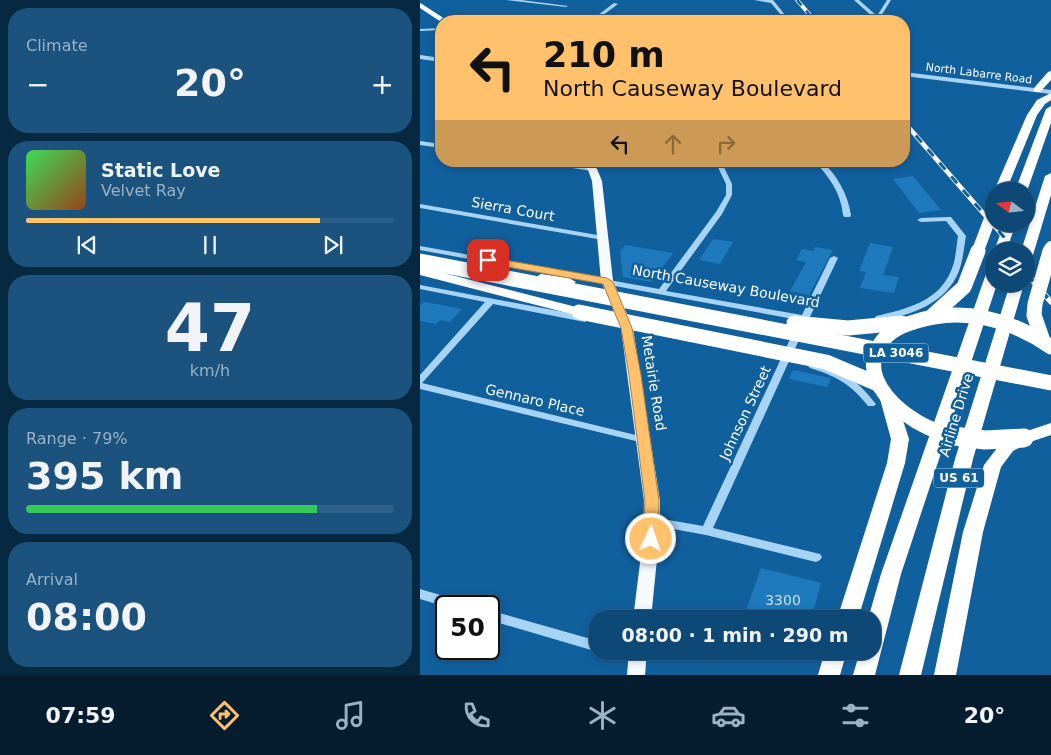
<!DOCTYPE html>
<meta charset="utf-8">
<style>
body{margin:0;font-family:"DejaVu Sans",sans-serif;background:#1b527e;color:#f1f3f6;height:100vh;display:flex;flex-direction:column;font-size:19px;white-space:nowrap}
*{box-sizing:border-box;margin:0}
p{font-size:16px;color:#9ab2c5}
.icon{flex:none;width:28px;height:28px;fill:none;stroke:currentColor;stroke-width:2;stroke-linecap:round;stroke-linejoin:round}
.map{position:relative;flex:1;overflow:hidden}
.panel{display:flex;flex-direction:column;gap:8px;padding:8px;background:#072841;width:420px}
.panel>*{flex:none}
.banner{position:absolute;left:15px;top:15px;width:475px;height:152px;border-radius:20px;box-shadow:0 2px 8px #0003,0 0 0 1px #2d6088;background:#ffc16b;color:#111;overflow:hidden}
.needle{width:32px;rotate:286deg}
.fabs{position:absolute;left:565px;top:182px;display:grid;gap:10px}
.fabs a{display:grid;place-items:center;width:50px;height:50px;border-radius:50%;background:#0d4876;box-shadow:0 2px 8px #0003,0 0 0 1px #2d6088;font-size:25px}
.speed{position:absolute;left:15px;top:595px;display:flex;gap:10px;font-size:25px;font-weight:700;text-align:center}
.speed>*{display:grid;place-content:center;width:65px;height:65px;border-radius:50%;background:#0d4876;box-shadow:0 2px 8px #0003,0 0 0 1px #2d6088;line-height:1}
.speed .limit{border:2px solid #111;border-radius:8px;background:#fff;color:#111}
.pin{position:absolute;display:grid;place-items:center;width:42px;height:42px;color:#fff;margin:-21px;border-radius:10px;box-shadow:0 2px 8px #0006}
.me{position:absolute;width:55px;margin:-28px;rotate:3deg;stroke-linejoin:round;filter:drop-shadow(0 0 4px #0008)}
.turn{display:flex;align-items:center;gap:18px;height:105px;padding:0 25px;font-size:22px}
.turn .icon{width:65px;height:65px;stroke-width:2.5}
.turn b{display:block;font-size:35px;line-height:42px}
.lanes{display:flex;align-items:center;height:48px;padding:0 25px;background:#0003;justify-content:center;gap:25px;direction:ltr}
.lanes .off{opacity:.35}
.big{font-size:38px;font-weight:700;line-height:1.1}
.panel .card{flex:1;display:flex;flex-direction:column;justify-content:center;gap:8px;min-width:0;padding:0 18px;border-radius:20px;background:#1b527e}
.panel .dial{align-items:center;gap:0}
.dial b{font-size:65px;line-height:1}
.song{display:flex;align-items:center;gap:15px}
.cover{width:60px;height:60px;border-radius:8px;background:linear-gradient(135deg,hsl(130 70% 55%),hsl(20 70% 35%))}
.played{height:5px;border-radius:2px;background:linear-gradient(90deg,#ffc16b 80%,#2d6088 80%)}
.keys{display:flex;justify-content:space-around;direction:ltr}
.heat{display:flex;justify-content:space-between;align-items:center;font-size:28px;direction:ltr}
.charge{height:8px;border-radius:4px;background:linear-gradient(90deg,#34c759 79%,#2d6088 0)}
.trip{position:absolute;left:169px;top:610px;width:292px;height:50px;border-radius:20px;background:#0d4876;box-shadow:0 2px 8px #0003,0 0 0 1px #2d6088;font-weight:700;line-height:50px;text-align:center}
.tab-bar{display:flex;height:80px;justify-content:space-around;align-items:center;background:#051d2f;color:#9ab2c5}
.tab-bar .icon{width:35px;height:35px}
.tab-bar .active{color:#ffc16b}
.tab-bar b{font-size:22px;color:#f1f3f6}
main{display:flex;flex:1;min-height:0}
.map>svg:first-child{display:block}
.building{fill:#1f7abd}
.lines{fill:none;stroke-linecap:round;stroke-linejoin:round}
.minor{fill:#a7d4f5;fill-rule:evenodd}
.major{fill:#f5faff;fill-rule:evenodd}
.highway{fill:#fff;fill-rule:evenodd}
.rail-far2-casing{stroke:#fff;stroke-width:4}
.rail-far1-casing{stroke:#fff;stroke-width:4.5}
.rail-casing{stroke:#fff;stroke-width:5.5}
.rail-far2{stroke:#11609e;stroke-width:2.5;stroke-dasharray:7;stroke-linecap:butt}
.rail-far1{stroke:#11609e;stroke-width:3;stroke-dasharray:9;stroke-linecap:butt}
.rail{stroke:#11609e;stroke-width:4;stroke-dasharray:11;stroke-linecap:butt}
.highway-bridge-far2{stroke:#fff;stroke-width:12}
.highway-bridge-far1{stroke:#fff;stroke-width:15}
.highway-bridge{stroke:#fff;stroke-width:19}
.route{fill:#ffc16b;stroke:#a67d46}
.labels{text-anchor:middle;stroke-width:5;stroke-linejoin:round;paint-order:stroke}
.far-street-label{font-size:11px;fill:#fff;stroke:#11609e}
.shield{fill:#11609e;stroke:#b8cfe2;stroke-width:1}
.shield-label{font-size:12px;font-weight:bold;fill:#fff}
.street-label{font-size:14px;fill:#fff;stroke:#11609e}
.near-number-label{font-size:14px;fill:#c7deee}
</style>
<main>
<section class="panel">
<div class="card"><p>Climate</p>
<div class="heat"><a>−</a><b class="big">20°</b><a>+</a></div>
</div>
<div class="card">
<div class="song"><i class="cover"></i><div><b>Static Love</b><p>Velvet Ray</p></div></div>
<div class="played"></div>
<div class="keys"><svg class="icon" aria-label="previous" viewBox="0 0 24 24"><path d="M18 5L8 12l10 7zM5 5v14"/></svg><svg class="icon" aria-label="pause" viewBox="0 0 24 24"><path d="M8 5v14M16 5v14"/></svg><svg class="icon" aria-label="next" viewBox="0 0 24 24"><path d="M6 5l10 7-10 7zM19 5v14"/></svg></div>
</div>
<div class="card dial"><b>47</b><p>km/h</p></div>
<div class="card"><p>Range · 79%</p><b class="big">395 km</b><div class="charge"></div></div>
<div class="card"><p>Arrival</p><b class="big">08:00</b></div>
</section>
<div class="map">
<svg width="631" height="675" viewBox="0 0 631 675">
<rect width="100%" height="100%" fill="#11609e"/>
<!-- building -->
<g class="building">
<path d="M493,176L521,210L499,213L473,179Z"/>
<path d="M293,239L313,242L300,264L279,260Z"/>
<path d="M450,243L473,247L463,275L479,277L474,293L440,288L446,272L439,271Z"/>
<path d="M205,245L253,253L232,282L203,277L200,251Z"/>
<path d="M395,247L413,250L389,295L370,291L386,262L376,260L382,249L393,251Z"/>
<path d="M4,302L16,304L42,309L30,322L20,320L16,324L0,321V306Z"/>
<path d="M373,370L410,378H411L407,387L369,379Z"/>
<path d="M341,568L401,583L391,619H323Z"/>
</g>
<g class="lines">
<!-- minor -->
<g class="minor">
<path d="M86,0H101L148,6L146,7Z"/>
<path d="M334,0H353L370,21H366L351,3Z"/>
<path d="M434,0H439L457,16L467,0H471L458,21H454L455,19Z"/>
<path d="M194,3L198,4L175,21H170Z"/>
<path d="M262,20H278L280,21H260Z"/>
<path d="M21,28V30L0,31V29Z"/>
<path d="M0,55L21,58V62L0,59Z"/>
<path d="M484,72L631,90V94L484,76Z"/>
<path d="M0,141L21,144V148L0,145Z"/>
<path d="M116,161H134L172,167L175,169L172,171L119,163Z"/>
<path d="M295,161H301L312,184V195L302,214L246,291L382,315L410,258L414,256L418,258L370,359L293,528L400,554L402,557L400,560L396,562L286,535L231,525L227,524L225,521L227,518L231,517L283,526L379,320L0,250V246L239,289L296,212L306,195V184Z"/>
<path d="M394,161H401C417,174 428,195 431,215L430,217H424L423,215C421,193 409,176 394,161Z"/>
<path d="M0,204L183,236L187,238L183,240L0,208Z"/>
<path d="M528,217H531L546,236C544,247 543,260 539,271C526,304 491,315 459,321L456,320L455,318L456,316C486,309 518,302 531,271C536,260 536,248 538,236L526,221L501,222L497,220L501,218Z"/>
<path d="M0,285L165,316L169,319L165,322L73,304L2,383L224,437L228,438L229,440L228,442L224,443L0,389V375L65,302L0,289Z"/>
<path d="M393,363C421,371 437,379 454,402L456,404L454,406H448C431,384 416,376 390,368L388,366L390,364Z"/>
<path d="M0,589L44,602L46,606L26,607L0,599Z"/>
<path d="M69,610L178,641V651H181L178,652L69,620Z"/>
<path d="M188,651H214L222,654L224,658L222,662L218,664L190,655Z"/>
</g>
<!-- major -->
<g class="major">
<path d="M0,3L2,4L28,21L21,22L0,8Z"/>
<path d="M159,161H170L177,169L182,181L193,281L213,328L240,501L239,539L231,619H213L223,539L224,501L201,328L181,281L172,181L168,170Z"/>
<path d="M209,651H227L225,675H207Z"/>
</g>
<!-- highway -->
<g class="highway">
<path d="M631,71V80L620,92H614V88L628,72Z"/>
<path d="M631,93V100L625,104L617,115L586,191H574L607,115L617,100Z"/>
<path d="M631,106V123L607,191H595L626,109Z"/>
<path d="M631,173V195L613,255L606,259V251H601L625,176Z"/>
<path d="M584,224H596L586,251H574Z"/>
<path d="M0,267L164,309L166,312L164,315L159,316L0,275Z"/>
<path d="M574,267V284H577L481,574L455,675H433L440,651H452V619H448L461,574L567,271Z"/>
<path d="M121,274L149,278L156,282L149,286L116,281L114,278Z"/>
<path d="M590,284H604L553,459L501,675H479L535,459Z"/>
<path d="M468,394L474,395L476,399L489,439L485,463L438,619H417L467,463L471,439L460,399L462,395Z"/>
<path d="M631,423V435L610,442L593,451L581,467L563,532L536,675H514L543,532L564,465L581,443L598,434Z"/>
<path d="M405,651H427L420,675H398Z"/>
</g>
<defs>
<path id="rail-far2" d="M377,0L395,21"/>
<path id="rail-far1" d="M484,122L596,251"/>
<path id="rail" d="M606,273L631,302"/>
</defs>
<!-- rail-far2 casing -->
<use href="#rail-far2" class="rail-far2-casing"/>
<!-- rail-far1 casing -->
<use href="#rail-far1" class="rail-far1-casing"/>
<!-- rail casing -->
<use href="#rail" class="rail-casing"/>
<!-- rail-far2 -->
<use href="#rail-far2" class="rail-far2"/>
<!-- rail-far1 -->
<use href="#rail-far1" class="rail-far1"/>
<!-- rail -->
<use href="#rail" class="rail"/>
<!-- highway-bridge-far2 -->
<g class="highway-bridge-far2">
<path d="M557,253L574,208"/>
<path d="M629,253L631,247"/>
</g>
<!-- highway-bridge-far1 -->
<g class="highway-bridge-far1">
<path d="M0,261L631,383"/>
<path d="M159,312L406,362L458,384"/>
<path d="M511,317L544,287L558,251"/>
<path d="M374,323L428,328L482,323"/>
<path d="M623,341L614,315L615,304L630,251"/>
<path d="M540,437C529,435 517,432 507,427C481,415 440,381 458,348C465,334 479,326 494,322C542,306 590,319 631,347"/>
</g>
<!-- highway-bridge -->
<path class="highway-bridge" d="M534,436L565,440L604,438"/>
</g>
<!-- route -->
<path class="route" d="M68,257L187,278L193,282L212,328L221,375L239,501L238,539L236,543L231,545L225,543L223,539L225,501L209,375L201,328L183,284L65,263V258Z"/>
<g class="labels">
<!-- far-street labels -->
<g class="far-street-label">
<text transform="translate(559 73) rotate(7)" y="4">North Labarre Road</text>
</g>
<!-- shield labels -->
<g class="shield">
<rect x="443.5" y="343.5" width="65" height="19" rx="4"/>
<rect x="514" y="468.5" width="50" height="19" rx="4"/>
</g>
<g class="shield-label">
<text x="476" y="357">LA 3046</text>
<text x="539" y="482">US 61</text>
</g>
<!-- street labels -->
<g class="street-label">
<text transform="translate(93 209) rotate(10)" y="5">Sierra Court</text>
<text transform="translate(306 286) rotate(10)" y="5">North Causeway Boulevard</text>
<text transform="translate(234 383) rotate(81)" y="5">Metairie Road</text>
<text transform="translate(115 400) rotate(13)" y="5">Gennaro Place</text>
<text transform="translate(325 413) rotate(-65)" y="5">Johnson Street</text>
<text transform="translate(536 415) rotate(-73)" y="5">Airline Drive</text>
</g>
<!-- near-number labels -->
<g class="near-number-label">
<text x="363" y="605">3300</text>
</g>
</g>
</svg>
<div class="fabs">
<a><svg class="needle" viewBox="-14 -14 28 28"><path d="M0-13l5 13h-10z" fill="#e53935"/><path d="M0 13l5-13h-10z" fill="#9ab2c5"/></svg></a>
<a><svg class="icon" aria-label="layers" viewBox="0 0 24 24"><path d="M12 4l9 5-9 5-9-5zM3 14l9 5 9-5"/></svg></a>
</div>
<div class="speed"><div class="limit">50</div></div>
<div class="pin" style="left:68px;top:260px;background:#d93025"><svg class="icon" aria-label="arrive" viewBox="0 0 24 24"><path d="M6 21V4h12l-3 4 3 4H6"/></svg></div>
<svg class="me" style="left:231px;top:539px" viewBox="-20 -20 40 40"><circle r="17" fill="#ffc16b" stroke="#fff" stroke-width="3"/><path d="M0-11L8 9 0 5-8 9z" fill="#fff"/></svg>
<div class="trip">08:00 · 1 min · 290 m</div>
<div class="banner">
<div class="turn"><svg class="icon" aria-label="left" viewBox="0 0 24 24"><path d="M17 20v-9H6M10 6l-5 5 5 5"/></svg><div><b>210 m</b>North Causeway Boulevard</div></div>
<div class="lanes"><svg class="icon" aria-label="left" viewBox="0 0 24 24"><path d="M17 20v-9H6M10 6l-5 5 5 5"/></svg><svg class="icon off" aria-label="ahead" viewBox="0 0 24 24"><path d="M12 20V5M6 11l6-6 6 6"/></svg><svg class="icon off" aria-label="right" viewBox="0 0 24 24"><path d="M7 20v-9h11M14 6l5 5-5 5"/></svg></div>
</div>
</div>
</main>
<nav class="tab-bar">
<b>07:59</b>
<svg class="icon active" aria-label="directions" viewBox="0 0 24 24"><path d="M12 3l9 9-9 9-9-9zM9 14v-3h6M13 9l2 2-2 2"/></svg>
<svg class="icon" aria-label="music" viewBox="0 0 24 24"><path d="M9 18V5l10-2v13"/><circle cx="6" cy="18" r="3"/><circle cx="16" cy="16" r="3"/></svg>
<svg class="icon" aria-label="phone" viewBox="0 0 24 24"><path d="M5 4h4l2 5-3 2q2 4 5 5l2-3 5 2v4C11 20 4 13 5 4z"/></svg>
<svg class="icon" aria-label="climate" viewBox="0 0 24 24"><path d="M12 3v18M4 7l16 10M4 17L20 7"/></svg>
<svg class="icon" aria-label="car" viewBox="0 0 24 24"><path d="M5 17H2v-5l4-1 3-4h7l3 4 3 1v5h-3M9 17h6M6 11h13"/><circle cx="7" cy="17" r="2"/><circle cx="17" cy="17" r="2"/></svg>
<svg class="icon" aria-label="filters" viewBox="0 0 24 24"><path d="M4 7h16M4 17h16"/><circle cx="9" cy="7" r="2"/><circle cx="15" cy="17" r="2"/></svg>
<b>20°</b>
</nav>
